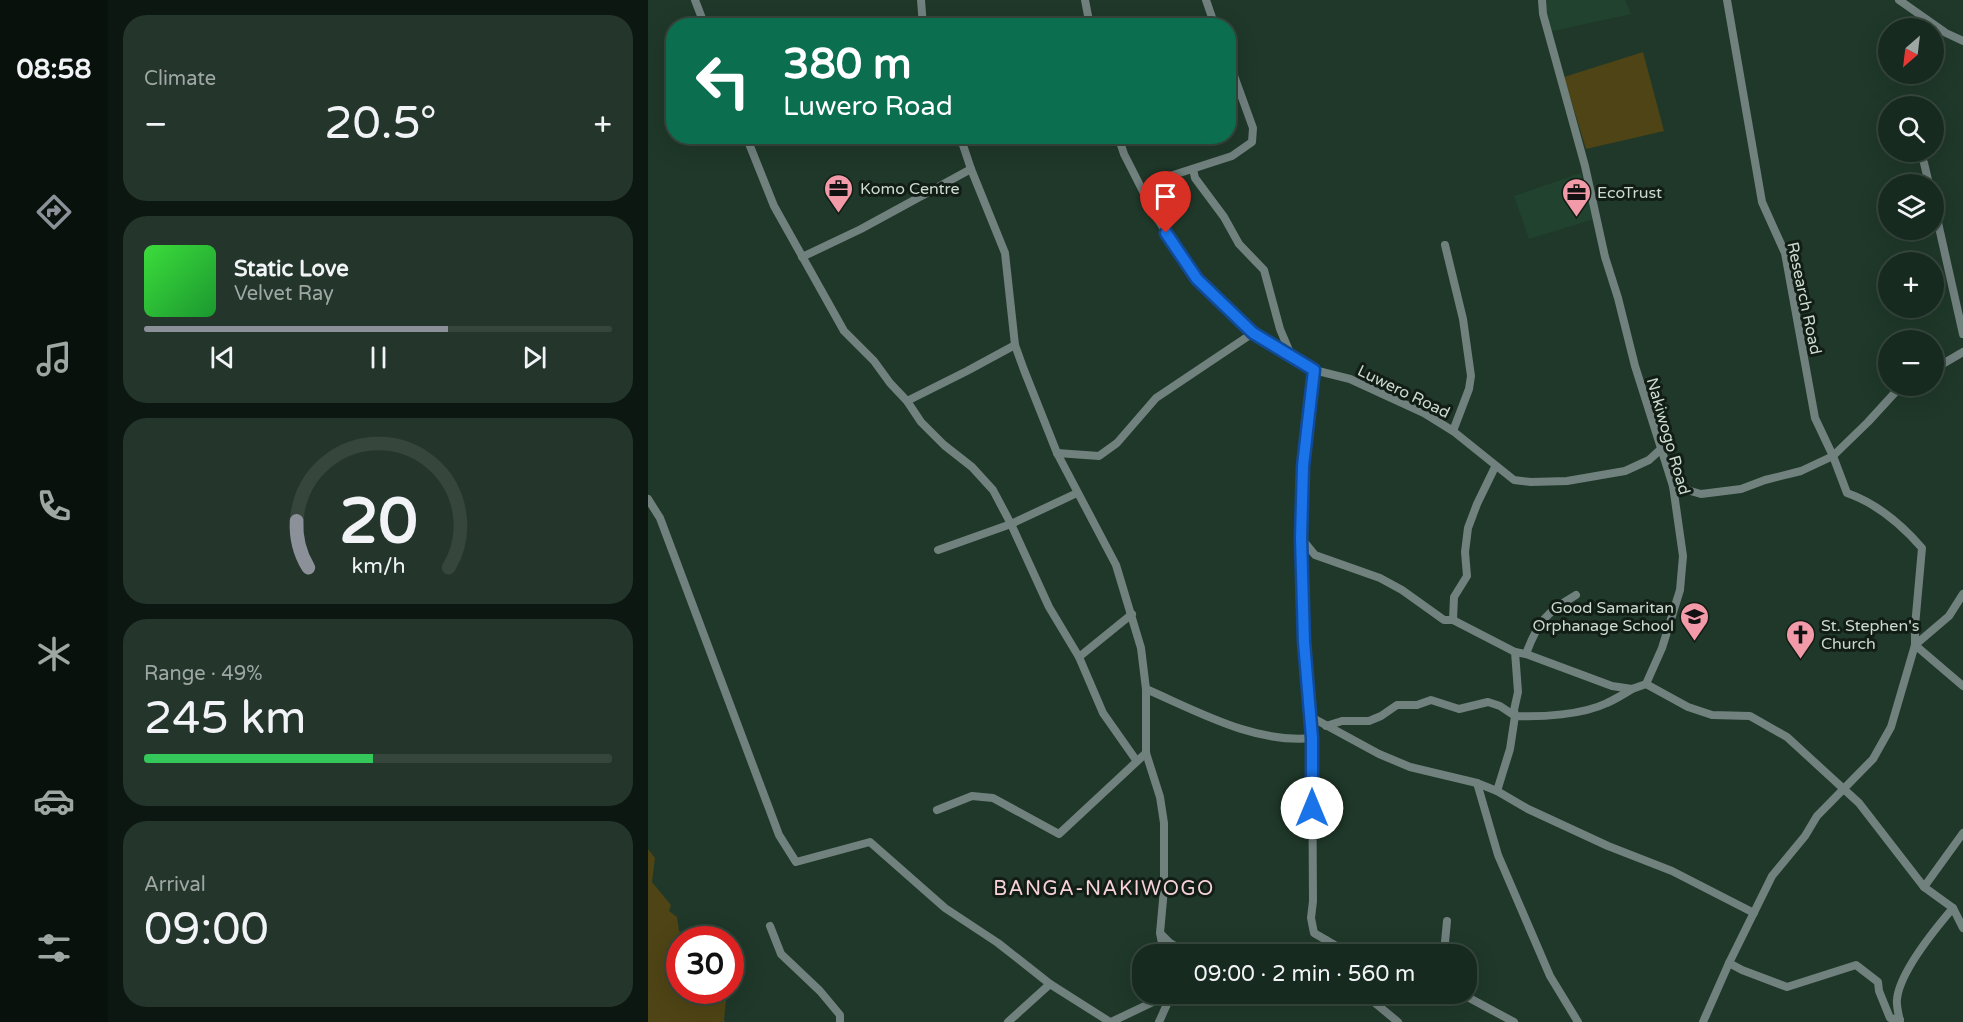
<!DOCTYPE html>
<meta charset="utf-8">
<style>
body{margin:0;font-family:"Varela Round",sans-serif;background:#24362c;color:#f1f3f6;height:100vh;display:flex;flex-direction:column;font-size:22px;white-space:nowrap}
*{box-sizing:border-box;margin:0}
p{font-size:20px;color:#9ea7a4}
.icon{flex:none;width:33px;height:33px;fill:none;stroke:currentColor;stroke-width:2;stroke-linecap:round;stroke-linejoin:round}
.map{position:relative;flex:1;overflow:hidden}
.side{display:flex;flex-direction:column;gap:15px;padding:15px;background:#0d1711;width:540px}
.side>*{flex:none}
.guide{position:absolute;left:18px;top:18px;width:570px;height:126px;border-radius:24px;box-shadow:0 6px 24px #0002,0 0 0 2px #36463d;background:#0b6e4f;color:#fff;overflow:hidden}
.needle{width:39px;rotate:208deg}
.fabs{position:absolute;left:1230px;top:18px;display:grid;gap:12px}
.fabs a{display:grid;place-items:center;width:66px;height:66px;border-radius:50%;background:#172a1f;box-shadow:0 6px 24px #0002,0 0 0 2px #36463d;font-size:30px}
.speed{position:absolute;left:18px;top:926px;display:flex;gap:12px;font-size:30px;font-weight:700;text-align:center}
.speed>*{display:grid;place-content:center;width:78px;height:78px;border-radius:50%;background:#172a1f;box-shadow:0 6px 24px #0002,0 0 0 2px #36463d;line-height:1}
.speed .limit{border:9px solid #d22;background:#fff;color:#111}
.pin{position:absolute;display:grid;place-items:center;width:51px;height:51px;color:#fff;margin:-62px -26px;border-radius:50% 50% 50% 0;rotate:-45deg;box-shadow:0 0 6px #0007}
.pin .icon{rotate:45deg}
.me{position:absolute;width:66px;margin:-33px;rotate:0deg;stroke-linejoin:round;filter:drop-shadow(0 0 4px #0008)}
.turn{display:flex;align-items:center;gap:21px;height:126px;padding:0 18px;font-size:27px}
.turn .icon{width:78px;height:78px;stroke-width:2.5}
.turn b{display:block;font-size:42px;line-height:51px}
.big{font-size:45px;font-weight:600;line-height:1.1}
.side .tile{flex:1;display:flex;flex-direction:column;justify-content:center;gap:9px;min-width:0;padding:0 21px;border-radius:24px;background:#24362c}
.side .dial{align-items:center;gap:0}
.dial svg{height:156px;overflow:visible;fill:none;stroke:#36463d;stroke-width:7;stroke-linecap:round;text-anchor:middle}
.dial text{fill:#f1f3f6;stroke:none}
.song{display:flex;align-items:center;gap:18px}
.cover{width:72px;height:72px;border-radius:9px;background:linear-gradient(135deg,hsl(120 70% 55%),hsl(130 70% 35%))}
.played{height:6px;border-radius:3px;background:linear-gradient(90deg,#8c9099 65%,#36463d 65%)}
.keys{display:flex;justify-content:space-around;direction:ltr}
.heat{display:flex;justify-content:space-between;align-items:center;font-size:33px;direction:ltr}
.charge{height:9px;border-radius:4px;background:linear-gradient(90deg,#34c759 49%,#36463d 0)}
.trip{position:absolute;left:484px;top:944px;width:345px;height:60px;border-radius:24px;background:#172a1f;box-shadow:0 6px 24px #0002,0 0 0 2px #36463d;font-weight:600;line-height:60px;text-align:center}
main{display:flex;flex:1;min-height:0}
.tab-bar{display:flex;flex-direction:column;width:108px;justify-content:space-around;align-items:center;background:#09110c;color:#9ea7a4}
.tab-bar .icon{width:42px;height:42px}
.tab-bar .selected{color:#8c9099}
.tab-bar b{font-size:27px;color:#f1f3f6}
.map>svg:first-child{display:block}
.built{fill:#21422e}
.green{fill:#4e4415}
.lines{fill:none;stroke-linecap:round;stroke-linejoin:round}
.minor{stroke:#71817e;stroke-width:8}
.route-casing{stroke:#114b97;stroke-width:15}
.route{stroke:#1a73e8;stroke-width:10}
.labels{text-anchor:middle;stroke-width:6;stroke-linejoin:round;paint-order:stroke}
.poi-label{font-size:16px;fill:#ccdbd1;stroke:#121d16;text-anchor:start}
.street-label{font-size:16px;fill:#ccdbd1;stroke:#121d16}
.quarter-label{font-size:20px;letter-spacing:1.5px;fill:#f7d3d8;stroke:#121d16}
</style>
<main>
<nav class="tab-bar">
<b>08:58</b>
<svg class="icon selected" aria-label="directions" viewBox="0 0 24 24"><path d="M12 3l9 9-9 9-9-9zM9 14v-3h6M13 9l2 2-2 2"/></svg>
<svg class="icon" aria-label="music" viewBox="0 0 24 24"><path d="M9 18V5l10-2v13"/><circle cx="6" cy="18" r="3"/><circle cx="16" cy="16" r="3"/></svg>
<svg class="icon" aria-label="phone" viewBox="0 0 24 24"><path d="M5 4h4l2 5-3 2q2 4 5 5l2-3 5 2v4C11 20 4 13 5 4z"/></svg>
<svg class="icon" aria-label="climate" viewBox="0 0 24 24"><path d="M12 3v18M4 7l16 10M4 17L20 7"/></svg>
<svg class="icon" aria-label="car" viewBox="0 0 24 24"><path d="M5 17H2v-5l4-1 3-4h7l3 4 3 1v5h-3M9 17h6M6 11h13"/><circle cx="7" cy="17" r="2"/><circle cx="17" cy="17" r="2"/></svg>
<svg class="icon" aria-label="filters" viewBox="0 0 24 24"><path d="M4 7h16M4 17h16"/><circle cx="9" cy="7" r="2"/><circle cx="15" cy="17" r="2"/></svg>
</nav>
<section class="side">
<div class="tile"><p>Climate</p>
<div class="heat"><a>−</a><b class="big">20.5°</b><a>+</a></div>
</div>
<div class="tile">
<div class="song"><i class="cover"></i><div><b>Static Love</b><p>Velvet Ray</p></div></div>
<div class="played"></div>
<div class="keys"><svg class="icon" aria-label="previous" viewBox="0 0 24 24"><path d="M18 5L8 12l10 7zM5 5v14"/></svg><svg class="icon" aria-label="pause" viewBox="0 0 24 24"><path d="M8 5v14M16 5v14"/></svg><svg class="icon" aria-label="next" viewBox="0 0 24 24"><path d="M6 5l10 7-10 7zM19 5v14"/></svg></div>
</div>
<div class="tile dial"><svg viewBox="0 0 100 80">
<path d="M14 69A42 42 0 1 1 86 69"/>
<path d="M14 69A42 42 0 0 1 8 45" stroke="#8c9099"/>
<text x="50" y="56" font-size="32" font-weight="700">20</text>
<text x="50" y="72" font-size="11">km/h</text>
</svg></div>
<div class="tile"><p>Range · 49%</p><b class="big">245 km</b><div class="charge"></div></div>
<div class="tile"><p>Arrival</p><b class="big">09:00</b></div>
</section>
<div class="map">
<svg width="1315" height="1022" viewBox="0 0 1315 1022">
<rect width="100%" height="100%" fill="#1f3829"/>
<!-- built -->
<g class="built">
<path d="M893,0H977L983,14L901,32Z"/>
<path d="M933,173L946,219L881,239L866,196Z"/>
</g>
<!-- green -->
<g class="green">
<path d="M995,52L1016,131L938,149L916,77Z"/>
<path d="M0,849L7,858L4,882L23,905L21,911L29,917L31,931L44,939H32V990H79L76,1020L77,1022H0Z"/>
</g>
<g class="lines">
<!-- minor -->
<g class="minor">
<path d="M47,0L57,26"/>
<path d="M273,0L275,26"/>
<path d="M437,0L442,26"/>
<path d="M558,0L567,26"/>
<path d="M894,0L895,14L937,166L957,257L970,298L987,366L1025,486L1035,556L1032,590L1014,648L998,684L1040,707L1064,715L1102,716L1139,737L1211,803L1276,887L1305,908L1315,928"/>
<path d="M1251,0L1298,33L1315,41"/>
<path d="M98,136L126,206L196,331L226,361L242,383L259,401L273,422L296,445L324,467L345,490L363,524L401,607L431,657L455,713L488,760"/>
<path d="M312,136L323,169L357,253L367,345L376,370L409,453L468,565L493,648L498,689V753L512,797L516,823V889L512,933L516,954"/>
<path d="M470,136L476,154L507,215L549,279L605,333L666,370L702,379L776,413L805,431L866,480L883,482L919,481L977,471L1001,460L1013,449"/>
<path d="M1276,163L1281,184"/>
<path d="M545,169L547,178L576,217L591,244L616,270L632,329L643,355"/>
<path d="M497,193L516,178L584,156L604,142L605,128L580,59"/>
<path d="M1286,205L1315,334"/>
<path d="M797,245L815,319L823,376L821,389L805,431"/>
<path d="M154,257L213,229L323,169"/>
<path d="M1286,369L1315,352"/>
<path d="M666,370L655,466L653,538L656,642L664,738L665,901L663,918L666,933L678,940L681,954"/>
<path d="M259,401L319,371L367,345"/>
<path d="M409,453L451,456L469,443L508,398L605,333"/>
<path d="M1025,486L1053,494L1093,489L1117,480L1153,471L1185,456L1220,422L1253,386"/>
<path d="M0,499L12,518L131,835L148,862L222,842L297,908L350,943L402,984L462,1022"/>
<path d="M653,538L667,555L732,578L754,590L796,620H805L867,652L878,654L964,686L984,689L998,684"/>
<path d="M290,550L363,524L429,493"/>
<path d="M1315,594L1301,616L1267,645L1315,686"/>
<path d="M805,620L806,597L819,576L817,552L820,528L829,504L847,467"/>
<path d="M867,652L870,692L866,710L867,716C894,717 934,715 959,703C968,699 976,694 984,689"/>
<path d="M878,654C890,621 899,612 928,595"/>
<path d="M431,657L484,614"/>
<path d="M498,689C549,711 607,744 664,738"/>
<path d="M663,717L731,754L762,767L829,783L849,791L880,809L960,846L1024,871L1106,913"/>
<path d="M678,726L694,721H721L733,716L749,705H769L783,700L811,709L840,702L852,706L867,716L862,749L849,791"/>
<path d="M829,783L850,855L902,976L930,1022"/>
<path d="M289,810L324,796L345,798L411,834L498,753"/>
<path d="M1276,887L1315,833"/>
<path d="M799,921L797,942L802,954"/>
<path d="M122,926L133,954L172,991L192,1015V1022"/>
<path d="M513,934L522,943L541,954"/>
<path d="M678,940L702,954"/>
<path d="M1081,963L1094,970L1139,987L1208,965L1230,982L1231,991L1242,1018L1252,1020"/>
<path d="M635,993L648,997L652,993"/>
<path d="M715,993L750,1022"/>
<path d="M812,993L866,1022"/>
<path d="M360,1022L402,984"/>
<path d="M463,1022L524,993"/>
<path d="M511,1022L524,993"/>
<path d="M1055,1022L1081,963L1124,876L1157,836L1169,816L1225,759L1243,727L1267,645V626L1274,548C1254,525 1228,503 1199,493L1185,456L1167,418L1137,253L1114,202L1079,0"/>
<path d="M1252,1022C1251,1015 1248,1006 1249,999C1252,971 1287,929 1305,908"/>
</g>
</g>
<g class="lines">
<defs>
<path id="route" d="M518,233L549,279L605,333L666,370L655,466L653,538L656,642L664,738V808"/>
</defs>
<!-- route casing -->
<use href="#route" class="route-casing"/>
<!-- route -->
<use href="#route" class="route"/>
</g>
<!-- icons -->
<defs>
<symbol id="office-pin" viewBox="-11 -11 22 30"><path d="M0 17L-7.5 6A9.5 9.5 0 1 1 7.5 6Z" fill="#f39aa8" stroke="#121d16"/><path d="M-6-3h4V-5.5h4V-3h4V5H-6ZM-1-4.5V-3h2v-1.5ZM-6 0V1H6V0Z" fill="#111"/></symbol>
<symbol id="school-pin" viewBox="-11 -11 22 30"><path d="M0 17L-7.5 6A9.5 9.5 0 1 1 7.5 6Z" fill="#f39aa8" stroke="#121d16"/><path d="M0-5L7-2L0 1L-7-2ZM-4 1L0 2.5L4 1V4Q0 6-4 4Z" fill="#111"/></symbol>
<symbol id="church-pin" viewBox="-11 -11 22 30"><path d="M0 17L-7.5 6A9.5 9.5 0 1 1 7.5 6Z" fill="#f39aa8" stroke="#121d16"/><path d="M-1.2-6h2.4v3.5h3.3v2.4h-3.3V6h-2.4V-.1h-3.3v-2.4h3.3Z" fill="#111"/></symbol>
</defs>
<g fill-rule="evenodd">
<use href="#office-pin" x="174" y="172" width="33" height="45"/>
<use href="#office-pin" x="912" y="176" width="33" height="45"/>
<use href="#school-pin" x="1030" y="600" width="33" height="45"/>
<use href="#church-pin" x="1136" y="618" width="33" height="45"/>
</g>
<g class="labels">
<!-- poi labels -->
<g class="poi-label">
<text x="212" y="194">Komo Centre</text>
<text x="949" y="198">EcoTrust</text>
<text x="1026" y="613" text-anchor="end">Good Samaritan<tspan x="1026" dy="18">Orphanage School</tspan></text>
<text x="1173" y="631">St. Stephen's<tspan x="1173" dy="18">Church</tspan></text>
</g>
<!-- street labels -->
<g class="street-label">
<text transform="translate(1157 298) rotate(78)" y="6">Research Road</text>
<text transform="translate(756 391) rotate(26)" y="6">Luwero Road</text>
<text transform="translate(1021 436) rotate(74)" y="6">Nakiwogo Road</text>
</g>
<!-- quarter labels -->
<g class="quarter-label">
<text x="456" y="895">BANGA-NAKIWOGO</text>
</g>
</g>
</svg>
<div class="fabs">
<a><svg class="needle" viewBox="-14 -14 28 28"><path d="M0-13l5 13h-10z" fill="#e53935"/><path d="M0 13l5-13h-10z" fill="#9ea7a4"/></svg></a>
<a><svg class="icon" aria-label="search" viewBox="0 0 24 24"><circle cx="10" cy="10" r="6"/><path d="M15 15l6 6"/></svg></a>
<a><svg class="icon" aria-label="layers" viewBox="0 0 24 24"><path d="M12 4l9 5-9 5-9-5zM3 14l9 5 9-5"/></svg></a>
<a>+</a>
<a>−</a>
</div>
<div class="speed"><div class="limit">30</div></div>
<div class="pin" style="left:518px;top:233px;background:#d93025"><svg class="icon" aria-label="arrive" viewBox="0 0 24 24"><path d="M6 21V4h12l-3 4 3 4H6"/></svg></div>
<svg class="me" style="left:664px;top:808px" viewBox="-20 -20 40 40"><circle r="19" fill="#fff"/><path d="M0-13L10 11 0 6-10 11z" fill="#1a73e8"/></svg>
<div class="trip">09:00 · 2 min · 560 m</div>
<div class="guide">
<div class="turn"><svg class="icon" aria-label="left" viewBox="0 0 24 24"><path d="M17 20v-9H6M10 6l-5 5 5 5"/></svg><div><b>380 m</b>Luwero Road</div></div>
</div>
</div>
</main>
